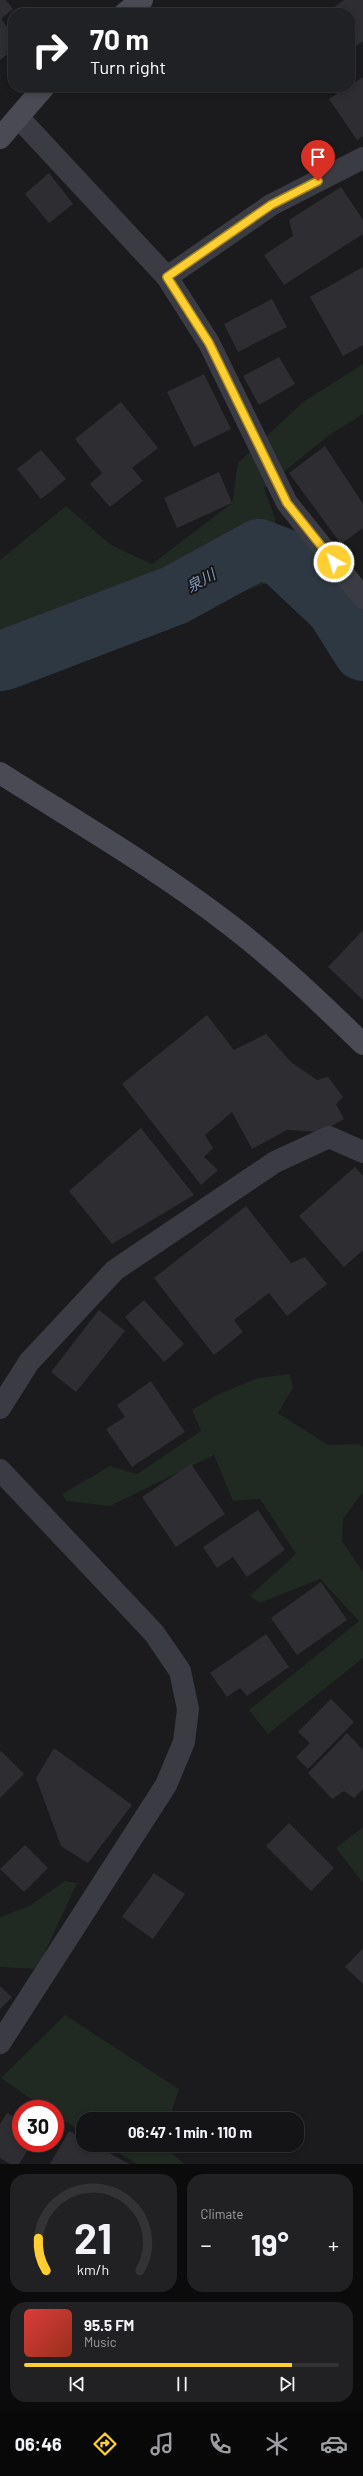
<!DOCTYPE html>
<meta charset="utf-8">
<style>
body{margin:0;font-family:Barlow,"Noto Sans JP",sans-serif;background:#212123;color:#f1f3f6;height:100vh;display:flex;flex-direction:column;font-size:15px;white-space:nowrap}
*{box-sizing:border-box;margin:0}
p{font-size:13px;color:#9d9ea1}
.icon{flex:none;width:22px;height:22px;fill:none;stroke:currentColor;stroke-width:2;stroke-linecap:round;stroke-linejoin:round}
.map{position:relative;height:2164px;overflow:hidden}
.details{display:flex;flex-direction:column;gap:10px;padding:10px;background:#0b0b0c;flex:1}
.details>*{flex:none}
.top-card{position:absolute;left:8px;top:8px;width:347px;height:84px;border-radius:16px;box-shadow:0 2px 6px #0003,0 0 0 1px #333335;background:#202124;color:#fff;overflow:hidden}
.speed{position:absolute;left:12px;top:2100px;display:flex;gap:8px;font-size:20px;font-weight:700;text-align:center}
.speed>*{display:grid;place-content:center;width:52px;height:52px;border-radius:50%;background:#141416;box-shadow:0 2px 6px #0003,0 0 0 1px #333335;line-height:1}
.speed .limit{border:6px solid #d22;background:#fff;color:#111}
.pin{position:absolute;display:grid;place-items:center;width:34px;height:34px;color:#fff;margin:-41px -17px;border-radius:50% 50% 50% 0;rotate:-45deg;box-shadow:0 0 4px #0007}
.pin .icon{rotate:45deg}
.me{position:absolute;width:44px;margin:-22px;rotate:321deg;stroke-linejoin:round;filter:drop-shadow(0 0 3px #0008)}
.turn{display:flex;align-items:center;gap:14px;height:84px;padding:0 16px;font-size:18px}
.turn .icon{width:52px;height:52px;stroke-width:2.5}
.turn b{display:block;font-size:28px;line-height:34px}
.big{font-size:30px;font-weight:700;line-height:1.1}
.details .card{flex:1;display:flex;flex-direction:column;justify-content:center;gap:6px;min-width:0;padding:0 14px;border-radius:16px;background:#212123}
.details .dial{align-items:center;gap:0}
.dial svg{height:104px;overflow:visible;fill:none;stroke:#333335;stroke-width:7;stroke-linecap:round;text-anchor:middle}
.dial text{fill:#f1f3f6;stroke:none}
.song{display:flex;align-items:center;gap:12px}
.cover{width:48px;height:48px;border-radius:6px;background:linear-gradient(135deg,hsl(0 70% 55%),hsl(10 70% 35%))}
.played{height:4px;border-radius:2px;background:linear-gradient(90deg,#ffcf31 85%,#333335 85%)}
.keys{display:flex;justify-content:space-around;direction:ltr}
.heat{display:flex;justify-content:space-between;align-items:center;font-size:22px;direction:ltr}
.details .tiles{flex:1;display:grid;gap:10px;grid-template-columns:1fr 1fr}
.card:last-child{grid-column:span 2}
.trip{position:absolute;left:76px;top:2112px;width:228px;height:40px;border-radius:16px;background:#141416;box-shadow:0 2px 6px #0003,0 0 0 1px #333335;font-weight:700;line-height:40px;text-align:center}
.menu{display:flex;height:64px;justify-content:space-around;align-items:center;background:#080809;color:#9d9ea1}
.menu .icon{width:28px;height:28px}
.menu .current{color:#ffcf31}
.menu b{font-size:18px;color:#f1f3f6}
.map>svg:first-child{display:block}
.green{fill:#202922}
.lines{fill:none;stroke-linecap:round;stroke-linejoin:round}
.river{stroke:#2e3843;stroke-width:60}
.building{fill:#2e2d31}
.street{stroke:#3b3b43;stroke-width:22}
.secondary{stroke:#494a53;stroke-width:22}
.route-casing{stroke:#a68720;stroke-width:10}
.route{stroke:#ffcf31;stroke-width:7}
.labels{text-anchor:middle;stroke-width:4;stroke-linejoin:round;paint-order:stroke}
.water-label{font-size:15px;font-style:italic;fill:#809abb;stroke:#161518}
</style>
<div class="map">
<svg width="363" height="2164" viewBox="0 0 363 2164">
<rect width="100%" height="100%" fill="#1b1a1d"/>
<!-- green -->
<g class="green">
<path d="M363,364V414L328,436L264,488L275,518V580L13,675L0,662V560L66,506L111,545L152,564L232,503L238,463L303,402Z"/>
<path d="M290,1374L293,1388L278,1413L328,1445L359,1444L363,1447V1492L343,1519L342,1541L363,1572V1658L268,1734L249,1710L359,1621L320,1579L260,1603L250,1596L296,1554L260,1499L233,1501L214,1455L110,1506L66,1501L62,1494L110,1466L137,1474L201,1431L192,1410L219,1394L258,1378Z"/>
<path d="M363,1827V1883L336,1848Z"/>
<path d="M65,1881L77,1883L37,1969L0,1967V1917L29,1906Z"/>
<path d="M65,2015L179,2089L169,2119H83V2132L55,2115V2109H45L1,2078Z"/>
<path d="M105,2145H164L184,2164H137Z"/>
</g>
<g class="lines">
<!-- river -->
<path class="river" d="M0,661L5,660L175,595L259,549L283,558L336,608L363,651"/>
</g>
<!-- building -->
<g class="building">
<path d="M0,0H6L13,9L1,19L13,34V50L0,60Z"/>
<path d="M344,0H363V41L350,51V13H326Z"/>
<path d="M363,77V136L357,140L329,99Z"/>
<path d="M49,173L73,204L49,223L25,194Z"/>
<path d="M341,187L363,220V234L284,285L264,255L293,236L289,220Z"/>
<path d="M363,267V345L343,356L310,297Z"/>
<path d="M272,299L287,327L238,352L224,324Z"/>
<path d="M279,357L295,384L259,405L243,376Z"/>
<path d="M204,374L231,429L194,447L167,392Z"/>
<path d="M121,402L158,448L132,468L143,481L110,507L90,484L102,473L75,439Z"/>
<path d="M325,446L363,504V528L341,544L289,473Z"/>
<path d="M41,450L66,479L41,499L17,469Z"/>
<path d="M219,472L232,503L177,528L164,498Z"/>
<path d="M363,930V1000L328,967Z"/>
<path d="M207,1015L234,1050L266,1034L291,1062L317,1080L328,1077L343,1097L336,1104L344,1119L321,1132L287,1130L252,1149L232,1112L205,1135L213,1148L204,1157L218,1170L201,1185L122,1084Z"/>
<path d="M141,1128L194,1195L112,1244L69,1191Z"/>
<path d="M355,1167L363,1176V1250L344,1267L299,1216Z"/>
<path d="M246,1206L291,1263L305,1257L327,1284L287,1316L269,1293L234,1320L243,1332L214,1355L154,1278Z"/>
<path d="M144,1300L184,1344L164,1362L125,1317Z"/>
<path d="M99,1310L125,1331L76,1392L51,1372Z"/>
<path d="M151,1381L185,1432L132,1467L106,1429L125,1417L117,1405Z"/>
<path d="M191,1464L225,1514L176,1547L142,1497Z"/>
<path d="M258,1510L285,1550L247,1577L233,1557L217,1568L203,1547Z"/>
<path d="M321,1582L347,1620L297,1655L271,1618Z"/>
<path d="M266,1634L289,1667L247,1696L240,1688L227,1697L210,1673Z"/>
<path d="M331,1699L354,1722L308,1769L296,1757L310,1743L298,1732Z"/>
<path d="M347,1733L363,1750V1789L354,1798L344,1791L332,1799L308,1773Z"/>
<path d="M54,1748L132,1805L88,1863L61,1846L36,1778Z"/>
<path d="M1,1751L24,1774L0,1798V1752Z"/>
<path d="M289,1823L334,1868L311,1891L266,1846Z"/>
<path d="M25,1845L48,1868L24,1892L0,1869Z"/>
<path d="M154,1873L185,1894L153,1939L122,1917Z"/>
<path d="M363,1948V1984L345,1967Z"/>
<path d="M0,1986L12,1997L0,2009Z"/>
<path d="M7,2113L21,2121V2143H32L19,2164H10L0,2158V2124Z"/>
<path d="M69,2131L83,2138V2145H95L129,2164H50Z"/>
</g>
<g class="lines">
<!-- street -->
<g class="street">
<path d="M18,117L167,277L209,343L287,503L363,598"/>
<path d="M167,277L271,205L363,158"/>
<path d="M0,1408L29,1362L115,1270L275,1162L329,1137L363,1152"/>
<path d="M0,1470L154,1633L180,1671L188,1709L184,1742L166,1785L0,2043"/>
</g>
<!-- secondary -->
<g class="secondary">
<path d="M125,13L142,0"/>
<path d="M0,138L44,87"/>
<path d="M0,773C77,822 158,869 230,925C277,961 321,1003 363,1044"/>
</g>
</g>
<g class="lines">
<defs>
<path id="route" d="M318,181L271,205L167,277L209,343L287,503L334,562"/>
</defs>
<!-- route casing -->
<use href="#route" class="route-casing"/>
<!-- route -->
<use href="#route" class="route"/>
</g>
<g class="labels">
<!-- water labels -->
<g class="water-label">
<text transform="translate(201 581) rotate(-29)" y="5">泉川</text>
</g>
</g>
</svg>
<div class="speed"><div class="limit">30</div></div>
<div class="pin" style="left:318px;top:181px;background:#d93025"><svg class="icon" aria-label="arrive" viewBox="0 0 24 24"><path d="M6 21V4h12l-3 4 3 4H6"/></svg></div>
<svg class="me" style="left:334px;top:562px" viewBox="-20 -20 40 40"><circle r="17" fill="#ffcf31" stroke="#fff" stroke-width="3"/><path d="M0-11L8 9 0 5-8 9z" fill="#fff"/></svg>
<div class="trip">06:47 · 1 min · 110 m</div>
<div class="top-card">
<div class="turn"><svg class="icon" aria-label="right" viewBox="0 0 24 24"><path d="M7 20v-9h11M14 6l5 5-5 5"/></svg><div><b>70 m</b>Turn right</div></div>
</div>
</div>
<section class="details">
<div class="tiles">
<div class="card dial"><svg viewBox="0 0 100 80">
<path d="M14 69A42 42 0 1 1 86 69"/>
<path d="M14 69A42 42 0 0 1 8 44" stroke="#ffcf31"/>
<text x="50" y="56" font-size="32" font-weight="700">21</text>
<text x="50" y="72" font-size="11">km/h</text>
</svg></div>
<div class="card"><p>Climate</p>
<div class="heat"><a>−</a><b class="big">19°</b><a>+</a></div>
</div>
<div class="card">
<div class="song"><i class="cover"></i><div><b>95.5 FM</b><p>Music</p></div></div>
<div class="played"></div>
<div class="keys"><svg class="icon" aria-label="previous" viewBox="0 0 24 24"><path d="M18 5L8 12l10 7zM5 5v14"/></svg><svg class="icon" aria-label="pause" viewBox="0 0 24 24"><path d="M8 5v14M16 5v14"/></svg><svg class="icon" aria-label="next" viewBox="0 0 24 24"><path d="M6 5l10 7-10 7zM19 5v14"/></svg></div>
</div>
</div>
</section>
<nav class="menu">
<b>06:46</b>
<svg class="icon current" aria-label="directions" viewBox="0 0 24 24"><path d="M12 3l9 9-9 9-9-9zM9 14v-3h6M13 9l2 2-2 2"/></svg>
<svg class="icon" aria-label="music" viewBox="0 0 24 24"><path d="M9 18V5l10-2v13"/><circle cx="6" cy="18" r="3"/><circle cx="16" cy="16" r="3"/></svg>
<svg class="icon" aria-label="phone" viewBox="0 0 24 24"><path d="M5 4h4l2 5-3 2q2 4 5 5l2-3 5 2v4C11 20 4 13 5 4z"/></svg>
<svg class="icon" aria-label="climate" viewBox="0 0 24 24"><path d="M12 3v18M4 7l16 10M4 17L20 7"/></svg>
<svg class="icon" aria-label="car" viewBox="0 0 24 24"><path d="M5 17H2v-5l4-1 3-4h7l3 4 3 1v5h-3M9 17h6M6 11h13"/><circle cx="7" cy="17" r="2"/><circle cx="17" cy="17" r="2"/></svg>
</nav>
